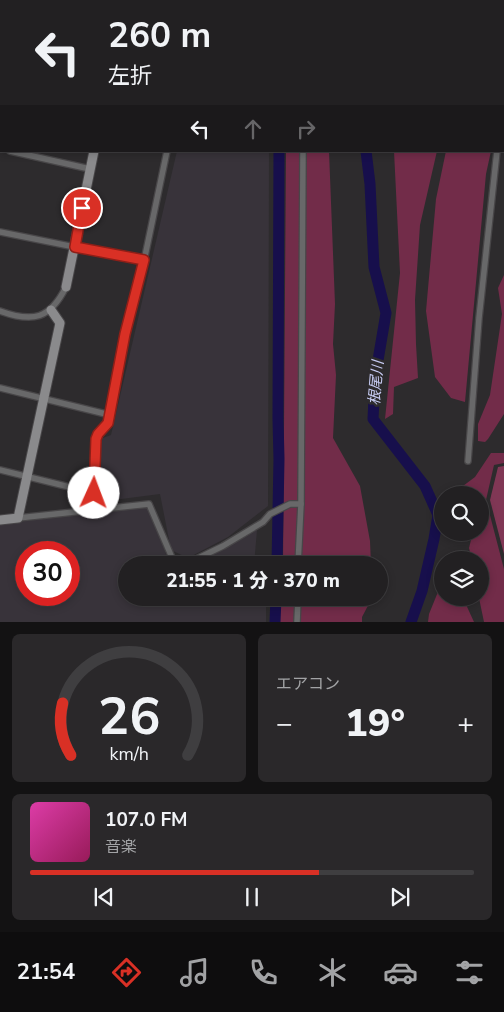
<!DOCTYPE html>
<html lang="ja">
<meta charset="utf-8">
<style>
body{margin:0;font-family:"Nunito Sans","Noto Sans JP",sans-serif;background:#2a282a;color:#f1f3f6;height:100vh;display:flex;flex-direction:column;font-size:19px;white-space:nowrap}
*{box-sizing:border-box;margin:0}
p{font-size:16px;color:#a2a3a5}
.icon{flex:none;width:28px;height:28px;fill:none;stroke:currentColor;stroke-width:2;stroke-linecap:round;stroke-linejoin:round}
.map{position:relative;height:622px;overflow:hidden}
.drawer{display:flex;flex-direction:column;gap:12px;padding:12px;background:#131213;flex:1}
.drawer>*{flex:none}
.hud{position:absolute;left:0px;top:0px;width:505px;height:152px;box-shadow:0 2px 8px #0003,0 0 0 1px #3f3e40;background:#222022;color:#f1f3f6;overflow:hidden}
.fabs{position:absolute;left:434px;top:486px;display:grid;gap:10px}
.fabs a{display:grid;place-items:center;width:55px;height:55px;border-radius:50%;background:#222022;box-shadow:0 2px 8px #0003,0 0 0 1px #3f3e40;font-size:25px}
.speed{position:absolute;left:15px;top:541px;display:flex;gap:10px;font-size:25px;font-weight:700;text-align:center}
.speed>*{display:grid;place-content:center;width:65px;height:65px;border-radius:50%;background:#222022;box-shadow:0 2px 8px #0003,0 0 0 1px #3f3e40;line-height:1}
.speed .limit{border:8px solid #d22;background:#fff;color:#111}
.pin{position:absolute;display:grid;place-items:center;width:42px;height:42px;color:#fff;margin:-21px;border:2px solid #fff;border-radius:50%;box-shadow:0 1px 5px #0007}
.me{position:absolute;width:55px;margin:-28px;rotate:2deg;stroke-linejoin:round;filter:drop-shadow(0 0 4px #0008)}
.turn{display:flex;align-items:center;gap:18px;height:105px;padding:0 25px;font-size:22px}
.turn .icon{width:65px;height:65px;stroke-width:2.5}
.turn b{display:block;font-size:35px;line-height:42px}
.lanes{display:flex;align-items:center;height:48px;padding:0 25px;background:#0003;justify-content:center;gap:25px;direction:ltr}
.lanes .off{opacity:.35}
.big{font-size:38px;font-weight:800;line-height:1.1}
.drawer .tile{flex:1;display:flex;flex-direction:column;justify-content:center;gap:8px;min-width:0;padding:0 18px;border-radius:8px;background:#2a282a}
.drawer .dial{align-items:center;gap:0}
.dial svg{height:130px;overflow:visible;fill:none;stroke:#3f3e40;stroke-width:7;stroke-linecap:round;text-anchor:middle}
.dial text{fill:#f1f3f6;stroke:none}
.song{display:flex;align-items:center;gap:15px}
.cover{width:60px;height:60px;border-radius:8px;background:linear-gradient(135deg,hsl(320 70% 55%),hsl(330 70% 35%))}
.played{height:5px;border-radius:2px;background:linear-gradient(90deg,#d93025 65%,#3f3e40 65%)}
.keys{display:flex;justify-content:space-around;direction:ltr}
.heat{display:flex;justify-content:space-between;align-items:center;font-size:28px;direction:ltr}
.drawer .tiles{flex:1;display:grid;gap:12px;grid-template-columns:1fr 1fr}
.tile:last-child{grid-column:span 2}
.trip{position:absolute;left:118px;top:556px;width:270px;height:50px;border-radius:25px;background:#222022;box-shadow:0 2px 8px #0003,0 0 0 1px #3f3e40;font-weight:800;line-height:50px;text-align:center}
.tab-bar{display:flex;height:80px;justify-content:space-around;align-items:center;background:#0e0d0e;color:#a2a3a5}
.tab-bar .icon{width:35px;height:35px}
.tab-bar .active{color:#d93025}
.tab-bar b{font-size:22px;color:#f1f3f6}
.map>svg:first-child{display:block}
.built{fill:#38333a;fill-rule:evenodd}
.green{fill:#722c49}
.forest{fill:#803755}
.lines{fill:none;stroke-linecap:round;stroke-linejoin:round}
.river{stroke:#170f4c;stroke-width:11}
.street-casing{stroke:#484648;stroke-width:8}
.secondary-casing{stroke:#484648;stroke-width:11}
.street{stroke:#686869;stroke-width:5.5}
.secondary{stroke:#8a8a8c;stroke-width:9}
.route-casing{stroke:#8d1f18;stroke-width:12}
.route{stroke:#d93025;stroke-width:9}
.labels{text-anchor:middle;stroke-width:5;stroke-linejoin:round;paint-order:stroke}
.water-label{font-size:15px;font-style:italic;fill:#c6cbf2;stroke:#2d2b2d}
</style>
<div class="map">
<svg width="504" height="622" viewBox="0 0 504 622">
<rect width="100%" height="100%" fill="#2d2b2d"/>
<!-- built -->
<g class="built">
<path d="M134,0H275L133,1Z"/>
<path d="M177,151H269L268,506L228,537L188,558L171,550L160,494L98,502L100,439L111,435Z"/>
<path d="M151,502L169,565H184L257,530L254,565H126V598H266V622H0V525ZM26,552H69V595H26Z"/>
</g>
<!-- green -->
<g class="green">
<path d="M286,151H329L335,304L333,344L336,375L333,438L360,486L370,541L371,565H283Z"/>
<path d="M394,151H437L420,225L415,300L416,344L418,378L394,387L393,414L385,419L400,273Z"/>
<path d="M446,151H491L486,174L465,402L451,398L435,377L426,311L436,199Z"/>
<path d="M504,275V414L488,439L485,442L478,441V424L490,395L502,314L498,288Z"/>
<path d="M491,453H504V463L494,465L486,500L504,569V622H484L479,598L480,560H472L469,548L471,540L469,533L480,532V495H456L455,492L475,477Z"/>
<path d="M442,582V598H463L474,622H428L429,614Z"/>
<path d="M280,598H372L362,617V622H277Z"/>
</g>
<!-- forest -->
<path class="forest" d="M504,466V554L490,500L498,467Z"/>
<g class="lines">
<!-- river -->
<g class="river">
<path d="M280,1V0"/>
<path d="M365,1V0"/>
<path d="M366,151L370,184L374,267L386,313L375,378L373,419L425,486L438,515L434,539L422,591L411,622"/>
<path d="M277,565L279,459L278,419L279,151"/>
<path d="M275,622L276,598"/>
</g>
<defs>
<g id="street">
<path d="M41,0L48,1"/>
<path d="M307,1V0"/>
<path d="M0,44H1"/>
<path d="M504,115V114"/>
<path d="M0,149H1"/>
<path d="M10,151L90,169"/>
<path d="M0,232L144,261"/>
<path d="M0,311C33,323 50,319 66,287"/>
<path d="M0,388L110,415"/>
<path d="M468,461L479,318L497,151"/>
<path d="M0,470L94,493L96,439L98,434L108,423L125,334L144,261L167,151"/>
<path d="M18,518L149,504L173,560L188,563L223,546L263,522L270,514L290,504H301"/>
<path d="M298,565L301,504L303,151"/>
<path d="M297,622L298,598"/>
</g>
<g id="secondary">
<path d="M125,1L126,0"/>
<path d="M66,287L94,151"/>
<path d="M0,520L18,518L60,323L51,310"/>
</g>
</defs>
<!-- street casing -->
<use href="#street" class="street-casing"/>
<!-- secondary casing -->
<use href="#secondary" class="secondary-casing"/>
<!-- street -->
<use href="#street" class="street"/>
<!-- secondary -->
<use href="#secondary" class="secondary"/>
</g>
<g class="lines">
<defs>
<path id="route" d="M82,208L75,247L144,260L125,334L108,423L98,434L96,439L94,493"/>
</defs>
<!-- route casing -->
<use href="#route" class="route-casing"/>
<!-- route -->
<use href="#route" class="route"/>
</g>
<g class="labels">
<!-- water labels -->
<g class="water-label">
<text transform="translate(376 383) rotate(-85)" y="5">根尾川</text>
</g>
</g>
</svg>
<div class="fabs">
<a><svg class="icon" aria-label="search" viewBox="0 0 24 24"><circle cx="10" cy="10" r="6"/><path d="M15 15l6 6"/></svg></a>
<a><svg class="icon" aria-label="layers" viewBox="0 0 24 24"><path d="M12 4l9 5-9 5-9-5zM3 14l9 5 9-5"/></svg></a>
</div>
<div class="speed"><div class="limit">30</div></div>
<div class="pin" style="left:82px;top:208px;background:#d93025"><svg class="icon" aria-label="arrive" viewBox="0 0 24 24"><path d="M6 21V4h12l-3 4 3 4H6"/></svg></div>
<svg class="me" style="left:94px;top:493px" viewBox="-20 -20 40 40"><circle r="19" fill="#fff"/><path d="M0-13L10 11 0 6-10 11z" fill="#d93025"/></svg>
<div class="trip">21:55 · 1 分 · 370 m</div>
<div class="hud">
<div class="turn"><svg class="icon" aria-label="left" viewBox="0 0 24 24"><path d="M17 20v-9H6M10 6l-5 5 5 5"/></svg><div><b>260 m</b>左折</div></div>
<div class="lanes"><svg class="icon" aria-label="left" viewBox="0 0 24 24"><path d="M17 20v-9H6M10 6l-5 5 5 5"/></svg><svg class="icon off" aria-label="ahead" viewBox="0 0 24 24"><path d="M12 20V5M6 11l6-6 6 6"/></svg><svg class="icon off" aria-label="right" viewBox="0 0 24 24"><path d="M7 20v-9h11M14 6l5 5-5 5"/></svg></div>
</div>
</div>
<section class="drawer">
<div class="tiles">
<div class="tile dial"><svg viewBox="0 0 100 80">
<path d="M14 69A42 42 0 1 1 86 69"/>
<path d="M14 69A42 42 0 0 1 9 37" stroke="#d93025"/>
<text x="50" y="56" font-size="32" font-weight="700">26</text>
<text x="50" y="72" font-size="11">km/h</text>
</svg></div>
<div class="tile"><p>エアコン</p>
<div class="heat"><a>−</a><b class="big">19°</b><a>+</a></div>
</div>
<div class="tile">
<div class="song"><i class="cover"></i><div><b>107.0 FM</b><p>音楽</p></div></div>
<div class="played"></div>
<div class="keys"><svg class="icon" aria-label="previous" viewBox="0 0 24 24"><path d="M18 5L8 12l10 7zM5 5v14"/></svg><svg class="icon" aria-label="pause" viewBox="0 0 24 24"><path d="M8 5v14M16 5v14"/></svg><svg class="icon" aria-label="next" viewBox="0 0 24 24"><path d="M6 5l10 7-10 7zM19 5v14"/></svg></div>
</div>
</div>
</section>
<nav class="tab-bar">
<b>21:54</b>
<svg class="icon active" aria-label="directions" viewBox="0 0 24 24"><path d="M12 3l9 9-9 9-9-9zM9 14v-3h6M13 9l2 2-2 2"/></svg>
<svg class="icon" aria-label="music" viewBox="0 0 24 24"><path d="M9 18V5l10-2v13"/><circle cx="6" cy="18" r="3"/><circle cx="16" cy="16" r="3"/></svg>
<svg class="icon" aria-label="phone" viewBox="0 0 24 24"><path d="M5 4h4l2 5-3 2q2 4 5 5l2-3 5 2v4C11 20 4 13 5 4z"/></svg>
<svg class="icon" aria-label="climate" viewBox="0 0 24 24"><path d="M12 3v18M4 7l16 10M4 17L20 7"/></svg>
<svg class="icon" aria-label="car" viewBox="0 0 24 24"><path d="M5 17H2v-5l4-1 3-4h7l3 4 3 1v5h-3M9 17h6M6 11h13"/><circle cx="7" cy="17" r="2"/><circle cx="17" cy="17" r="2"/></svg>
<svg class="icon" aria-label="filters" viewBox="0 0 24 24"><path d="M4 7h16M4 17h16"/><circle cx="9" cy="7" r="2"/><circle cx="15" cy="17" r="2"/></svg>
</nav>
